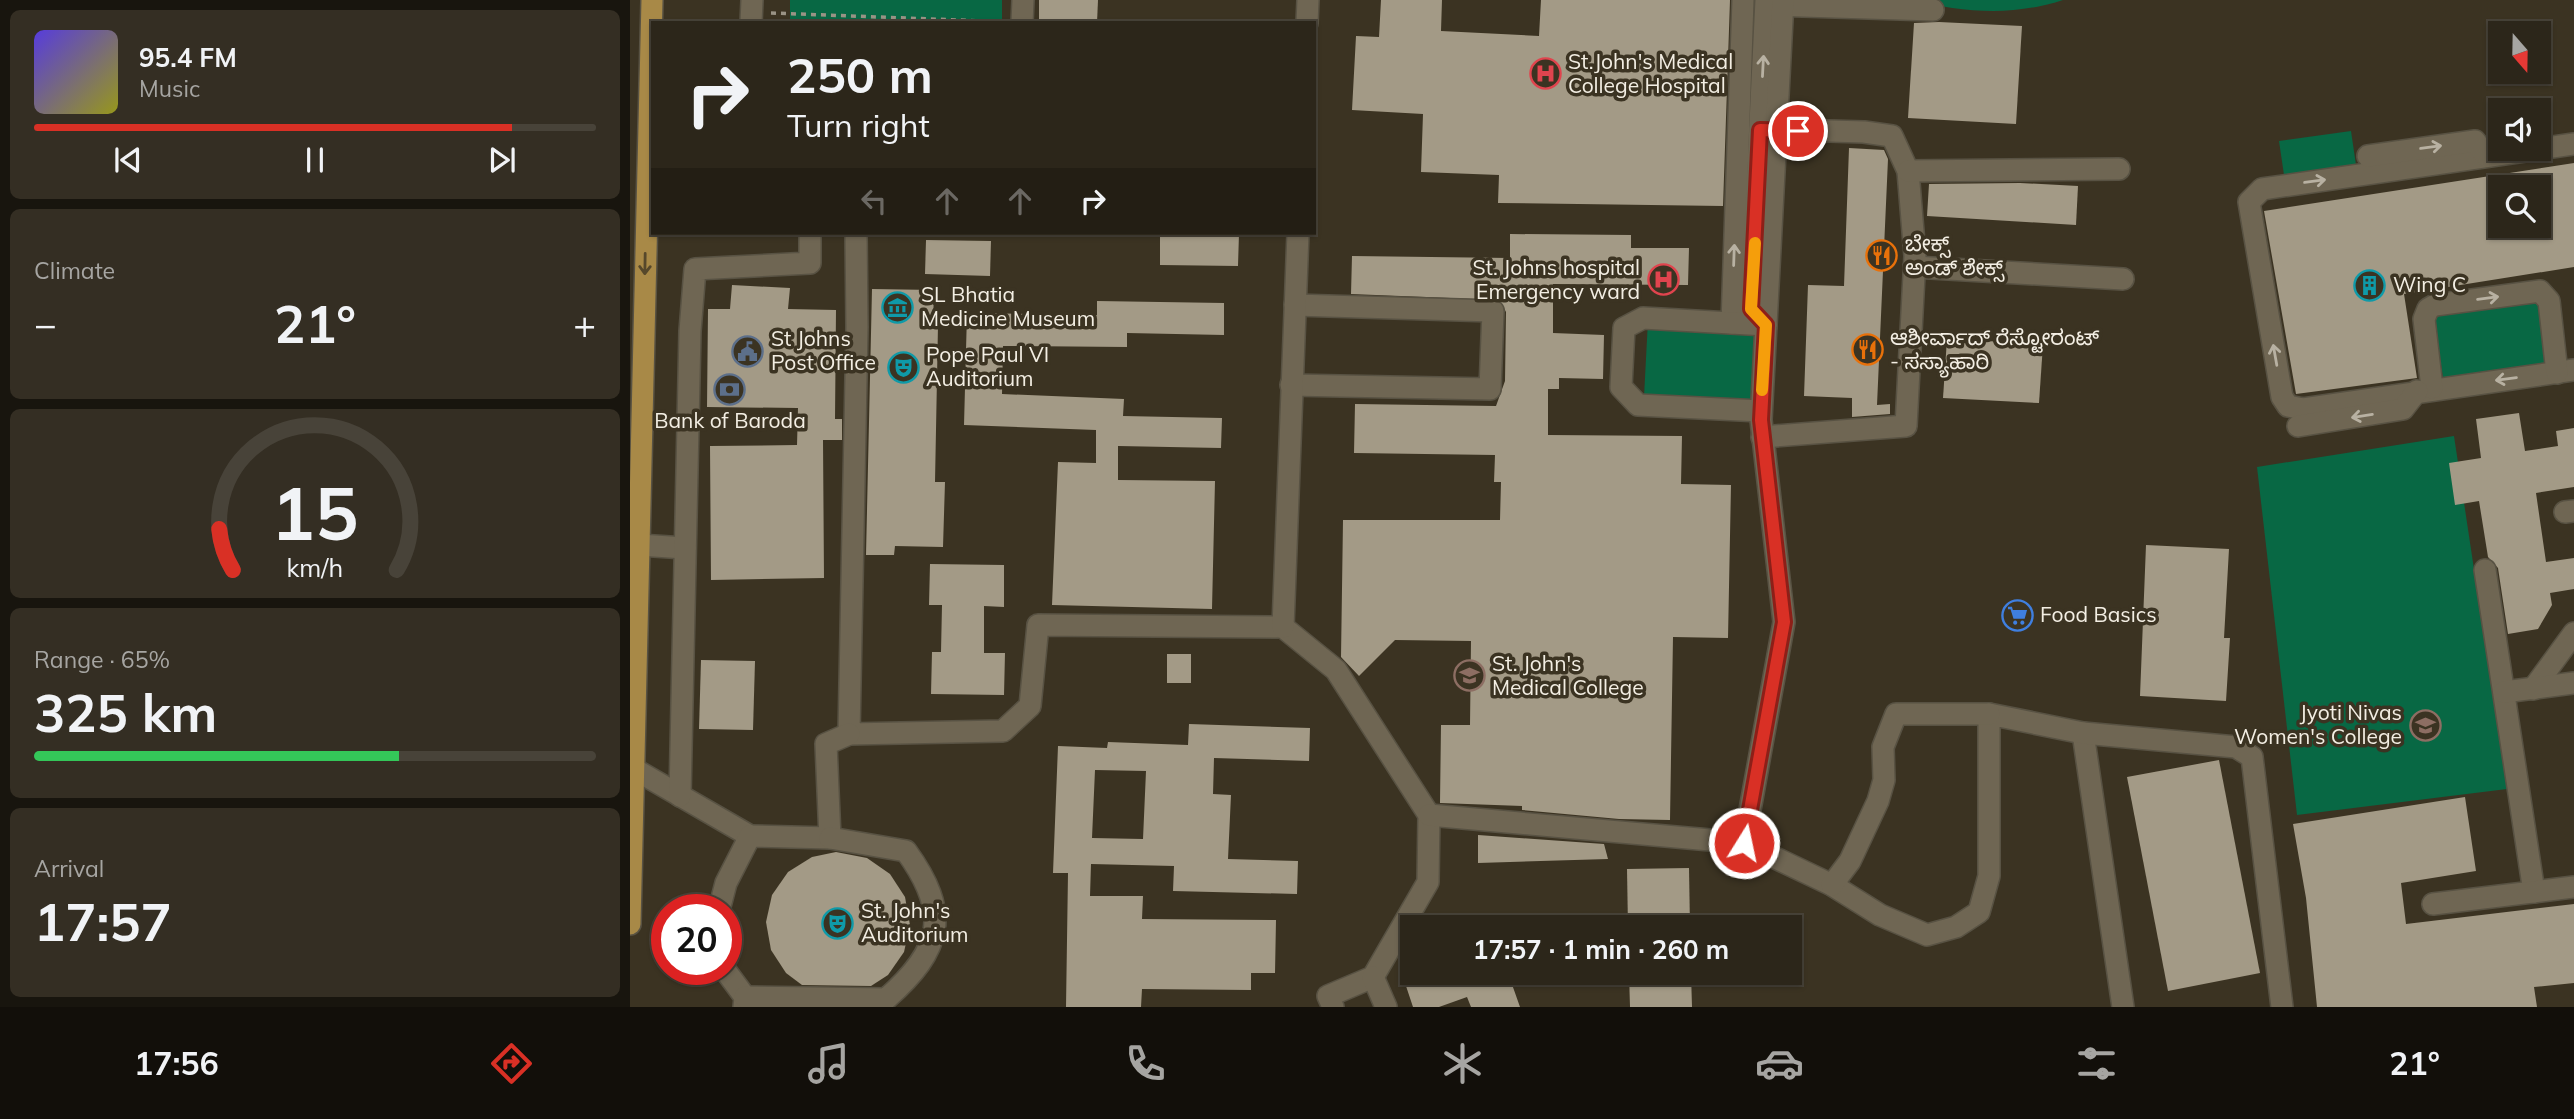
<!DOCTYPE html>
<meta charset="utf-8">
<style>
body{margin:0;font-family:Mulish,"Noto Sans Kannada",sans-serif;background:#342e23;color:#f1f3f6;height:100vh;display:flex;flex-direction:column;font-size:26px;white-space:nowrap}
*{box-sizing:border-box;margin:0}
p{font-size:23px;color:#a6a5a2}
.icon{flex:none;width:38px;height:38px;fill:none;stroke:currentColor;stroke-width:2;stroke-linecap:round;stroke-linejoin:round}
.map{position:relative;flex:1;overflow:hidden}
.drawer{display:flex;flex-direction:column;gap:10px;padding:10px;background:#18150e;width:630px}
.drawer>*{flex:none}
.hud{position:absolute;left:21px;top:21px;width:665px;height:214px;border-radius:0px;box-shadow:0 2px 5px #0004,0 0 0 2px #484339;background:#2c261a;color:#f1f3f6;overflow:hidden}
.needle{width:46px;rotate:160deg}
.buttons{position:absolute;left:1858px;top:21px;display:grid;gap:14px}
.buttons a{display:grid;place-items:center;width:63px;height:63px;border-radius:0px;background:#2c261a;box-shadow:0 2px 5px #0004,0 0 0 2px #484339;font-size:35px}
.speed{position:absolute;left:21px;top:894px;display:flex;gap:14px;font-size:35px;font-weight:700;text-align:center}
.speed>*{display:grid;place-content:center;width:91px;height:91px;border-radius:50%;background:#2c261a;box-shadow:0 2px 5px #0004,0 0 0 2px #484339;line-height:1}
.speed .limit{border:10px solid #d22;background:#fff;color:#111}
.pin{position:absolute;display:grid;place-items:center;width:60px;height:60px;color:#fff;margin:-30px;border:4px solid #fff;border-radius:50%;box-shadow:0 2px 7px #0007}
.me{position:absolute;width:77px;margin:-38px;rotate:10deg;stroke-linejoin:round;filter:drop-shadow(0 0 5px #0008)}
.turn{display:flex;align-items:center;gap:24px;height:147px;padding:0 21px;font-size:32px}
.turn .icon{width:91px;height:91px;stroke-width:2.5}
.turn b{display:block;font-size:49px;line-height:60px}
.lanes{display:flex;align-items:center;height:66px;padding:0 21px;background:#0003;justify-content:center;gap:35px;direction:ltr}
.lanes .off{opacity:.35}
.big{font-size:52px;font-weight:700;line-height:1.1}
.drawer .widget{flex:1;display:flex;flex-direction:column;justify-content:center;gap:10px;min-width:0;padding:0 24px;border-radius:10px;background:#342e23}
.drawer .dial{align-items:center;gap:0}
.dial svg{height:182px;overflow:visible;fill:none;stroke:#484339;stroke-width:7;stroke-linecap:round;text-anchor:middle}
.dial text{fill:#f1f3f6;stroke:none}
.song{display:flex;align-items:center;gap:21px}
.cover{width:84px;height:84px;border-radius:10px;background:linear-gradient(135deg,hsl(250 70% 55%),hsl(60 70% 35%))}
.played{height:7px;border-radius:4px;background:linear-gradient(90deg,#d93025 85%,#484339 85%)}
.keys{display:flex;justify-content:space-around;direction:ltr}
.heat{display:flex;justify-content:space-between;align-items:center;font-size:38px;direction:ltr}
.charge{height:10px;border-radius:5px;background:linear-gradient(90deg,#34c759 65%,#484339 0)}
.trip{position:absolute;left:770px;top:915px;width:402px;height:70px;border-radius:0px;background:#2c261a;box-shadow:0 2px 5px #0004,0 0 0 2px #484339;font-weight:700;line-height:70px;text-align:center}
.dock{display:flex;height:112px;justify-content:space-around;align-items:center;background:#120f0a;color:#a6a5a2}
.dock .icon{width:49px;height:49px}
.dock .selected{color:#d93025}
.dock b{font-size:32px;color:#f1f3f6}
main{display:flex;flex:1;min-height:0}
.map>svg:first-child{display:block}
.green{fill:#086844}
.building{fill:#a39a86;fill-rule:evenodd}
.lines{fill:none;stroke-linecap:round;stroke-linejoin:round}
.minor-casing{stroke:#585243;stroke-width:24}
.major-casing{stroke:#585243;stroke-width:24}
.path{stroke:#999385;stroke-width:3.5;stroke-dasharray:5 5;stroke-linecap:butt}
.minor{stroke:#6f6653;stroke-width:21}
.major{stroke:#a88947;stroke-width:21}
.oneway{stroke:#b8b1a2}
.oneway2{stroke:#56482b}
.route-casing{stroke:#8d1f18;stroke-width:18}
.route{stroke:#d93025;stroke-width:12}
.slow{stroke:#f59e0b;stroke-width:12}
.labels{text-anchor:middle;stroke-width:7;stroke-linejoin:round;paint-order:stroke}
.poi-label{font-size:21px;fill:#f3eee3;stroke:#3b3322;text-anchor:start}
</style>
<main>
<section class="drawer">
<div class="widget">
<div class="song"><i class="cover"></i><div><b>95.4 FM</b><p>Music</p></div></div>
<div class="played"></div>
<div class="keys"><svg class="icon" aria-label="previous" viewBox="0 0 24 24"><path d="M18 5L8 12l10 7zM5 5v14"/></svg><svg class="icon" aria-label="pause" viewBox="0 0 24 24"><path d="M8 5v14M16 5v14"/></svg><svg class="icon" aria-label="next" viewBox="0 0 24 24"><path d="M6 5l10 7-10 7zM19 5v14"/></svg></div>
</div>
<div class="widget"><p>Climate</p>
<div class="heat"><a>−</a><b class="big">21°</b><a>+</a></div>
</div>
<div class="widget dial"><svg viewBox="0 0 100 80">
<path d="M14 69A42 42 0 1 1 86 69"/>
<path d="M14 69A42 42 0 0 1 8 51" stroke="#d93025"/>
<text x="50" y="56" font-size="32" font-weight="700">15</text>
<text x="50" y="72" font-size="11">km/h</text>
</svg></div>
<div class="widget"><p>Range · 65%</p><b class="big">325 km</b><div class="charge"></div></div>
<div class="widget"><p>Arrival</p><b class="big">17:57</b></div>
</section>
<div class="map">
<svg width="1944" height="1007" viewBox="0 0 1944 1007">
<rect width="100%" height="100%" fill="#3b3322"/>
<!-- green -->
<g class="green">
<rect x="160" y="0" width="212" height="23"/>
<path d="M1280,0H1433C1381,17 1333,12 1280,0Z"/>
<path d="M1721,131L1726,165L1654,175L1649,141Z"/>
<path d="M1909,295L1919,363L1813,378L1803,310Z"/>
<path d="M1018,320L1134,326L1130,402L1014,397Z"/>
<path d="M1824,436L1877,789L1667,815L1627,467Z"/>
</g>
<!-- building -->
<g class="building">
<path d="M409,0H468L467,23H409Z"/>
<path d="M751,0H812L811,31L909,36L911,0H1100L1093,206L868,203L869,175L791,172L793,114L722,110L726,36L749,37Z"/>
<path d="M1309,22L1392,26L1386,124L1278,118L1284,23Z"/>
<path d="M1219,148L1254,150L1258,159L1247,405L1260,404V414L1222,417V398L1174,396L1178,285L1214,286Z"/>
<path d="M1944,163V267L1774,294L1787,378L1666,394L1634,211ZM1871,187H1909V226H1871Z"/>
<path d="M1390,183L1448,186L1446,225L1297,216L1299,184Z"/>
<path d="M530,233H609L608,266L530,265Z"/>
<path d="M880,234L1001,235V248H1059L1058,285L923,284V333L974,335L973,379L929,378V389H918V435L1052,436L1051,484L1101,485L1098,638L1043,637L1040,820L989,819L892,810V806L810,803L811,725H840L841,641L765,640L729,676L711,657L713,520H870L871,482H864L865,455L724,453L725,404L866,406L875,381L876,312L870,300L721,294L722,256L880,258Z"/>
<path d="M296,240L361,241L360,276L295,274Z"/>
<path d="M102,285L160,288L158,309L206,310L205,419H212V440H193L194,578L81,580L80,446L167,445L168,408L77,407L78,309H100Z"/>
<path d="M242,289L304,290L303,325H308L305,482H315L313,547L265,546L264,555H236Z"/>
<path d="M467,301L594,303V335L497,333V347L373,346L372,394L494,399L493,416L592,418L591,448L488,446V480L585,481L582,609L422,605L428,462L466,463V430L334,425L337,313L467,315Z"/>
<path d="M1317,339L1413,344L1409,403L1313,398Z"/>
<path d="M1889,413L1895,451L1928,446L1926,431L1944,428V487L1906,493L1916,562L1944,558V589L1920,593L1922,605L1908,629L1878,634L1868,568L1858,557L1849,501L1825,505L1819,463L1851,458L1846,419Z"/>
<path d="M1516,545L1599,549L1594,638H1600L1596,701L1510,696Z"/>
<path d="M300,564L374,565V607L354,606V653H375L374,695L301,694L302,652H311L312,605H299Z"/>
<rect x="537" y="654" width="24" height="29"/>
<path d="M71,660L125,661L123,730L69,729Z"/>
<path d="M559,724L680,728L679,761L584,758L583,794L601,795L598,859L668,861L667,894L543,891L544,866L461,864L460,896H513L512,919L646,920L645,973H621V990L512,989L511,1007H436L438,873H423L428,746L477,748L478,742L558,745ZM465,770L516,771L513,839L462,838Z"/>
<path d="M1589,760L1630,973L1538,991L1497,777Z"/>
<path d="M1835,797L1846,871L1771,883L1776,924L1944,904V983L1904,987L1907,1007H1687L1676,898L1663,824Z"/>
<path d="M848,835L974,844L978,859L848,863Z"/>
<path d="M206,852L237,858L260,874L275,897L280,925L274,952L258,975L241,986L172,985L156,973L141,950L136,922L142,895L158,872L182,857Z"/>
<path d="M1059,868L1060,928H998L997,869Z"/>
<path d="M793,973H878L890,1007H841L837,997L809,1007H783L774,980Z"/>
<path d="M999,973H1061L1062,1007H1000Z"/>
</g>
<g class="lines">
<defs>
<g id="minor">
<path d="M1140,5L1303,10"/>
<path d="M121,23L122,0"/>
<path d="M392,23L393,0"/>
<path d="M677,23L678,0"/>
<path d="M1130,129L1234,132L1262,136L1278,171L1285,256L1276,426L1132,437"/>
<path d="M1944,144L1632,189L1619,202L1652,397L1658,406L1673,409L1944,370"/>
<path d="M1738,156L1845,141L1856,156"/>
<path d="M1278,171L1489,169"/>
<path d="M226,233L227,327L219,734L373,731L400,706L408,625L653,627L706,670L799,815L798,882L743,977L698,996L703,1007"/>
<path d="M1284,267L1493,279"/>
<path d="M1102,323L1113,0"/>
<path d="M1136,325L1121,309L1136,0"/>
<path d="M661,385L860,389L863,311L665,305"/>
<path d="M1802,388L1794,319L1798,309L1805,305L1910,291L1919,301L1927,373"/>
<path d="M1131,411L1008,405L991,387L994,328L1013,318L1136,325"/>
<path d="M1668,426L1773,409L1787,391"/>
<path d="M1935,512L1944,511"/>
<path d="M9,545L55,548"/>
<path d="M1855,570L1904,892"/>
<path d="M653,627L668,233"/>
<path d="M1903,689L1944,633"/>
<path d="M1874,692L1944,683"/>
<path d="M1453,733L1493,1007"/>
<path d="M4,769L120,836"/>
<path d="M50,796L60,331L65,269L180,263V233"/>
<path d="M799,815L1114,843L1202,885L1250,915L1297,935L1326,927L1349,912L1359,876V714L1453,733L1606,747L1622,757L1652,1007"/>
<path d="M1114,843L1154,622L1131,420L1153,0"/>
<path d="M1202,885L1220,861L1248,801L1254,780L1253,747L1266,714H1359"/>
<path d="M1803,904L1944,887"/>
<path d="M89,910L96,883L120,836L200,838L196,744L219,734"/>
<path d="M95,970L115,997L114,1007"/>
<path d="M743,977L756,1007"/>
<path d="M115,997L256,999C313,949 321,913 276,851L200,838"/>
</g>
<path id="major" d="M0,924L22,0"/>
</defs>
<!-- minor casing -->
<use href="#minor" class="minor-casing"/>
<!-- major casing -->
<use href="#major" class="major-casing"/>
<!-- path -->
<path class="path" d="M141,13L355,21"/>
<!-- minor -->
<use href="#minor" class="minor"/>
<!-- major -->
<use href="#major" class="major"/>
</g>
<!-- one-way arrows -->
<defs><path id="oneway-shaft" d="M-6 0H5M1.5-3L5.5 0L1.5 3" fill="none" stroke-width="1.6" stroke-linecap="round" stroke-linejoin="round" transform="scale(1.75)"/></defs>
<g class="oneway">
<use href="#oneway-shaft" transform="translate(1133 66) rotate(-87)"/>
<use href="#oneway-shaft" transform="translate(1801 147) rotate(-8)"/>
<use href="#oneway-shaft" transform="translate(1685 181) rotate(-8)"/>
<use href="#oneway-shaft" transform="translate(1104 255) rotate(-88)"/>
<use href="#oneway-shaft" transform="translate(1858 298) rotate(-7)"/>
<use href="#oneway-shaft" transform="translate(1645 355) rotate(-100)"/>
<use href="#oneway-shaft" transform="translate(1876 379) rotate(173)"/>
<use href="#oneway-shaft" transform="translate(1732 416) rotate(171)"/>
</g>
<use class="oneway2" href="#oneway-shaft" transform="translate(15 264) rotate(91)"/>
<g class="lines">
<defs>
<path id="route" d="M1114,843L1154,622L1131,420L1136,325L1121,309L1130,130L1168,131"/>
</defs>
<!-- route casing -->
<use href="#route" class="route-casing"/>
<!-- route -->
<use href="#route" class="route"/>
<!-- slow -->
<path class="slow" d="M1125,243L1121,309L1136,325L1132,390"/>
</g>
<!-- icons -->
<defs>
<symbol id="hospital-ring" viewBox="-11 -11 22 22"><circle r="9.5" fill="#3b3322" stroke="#e0444e" stroke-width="1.5"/><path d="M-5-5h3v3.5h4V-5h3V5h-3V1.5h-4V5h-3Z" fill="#e0444e"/></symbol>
<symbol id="restaurant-ring" viewBox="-11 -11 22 22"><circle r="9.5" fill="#3b3322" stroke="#e8710a" stroke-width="1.5"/><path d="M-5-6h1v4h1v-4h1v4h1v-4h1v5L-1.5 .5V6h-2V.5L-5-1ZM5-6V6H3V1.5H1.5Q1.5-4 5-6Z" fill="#e8710a"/></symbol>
<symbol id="building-ring" viewBox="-11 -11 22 22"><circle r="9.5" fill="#3b3322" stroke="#0f9aa8" stroke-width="1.5"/><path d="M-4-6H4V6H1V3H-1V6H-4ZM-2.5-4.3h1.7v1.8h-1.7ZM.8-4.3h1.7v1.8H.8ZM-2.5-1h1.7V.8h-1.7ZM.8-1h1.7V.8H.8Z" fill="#0f9aa8"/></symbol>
<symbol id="museum-ring" viewBox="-11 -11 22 22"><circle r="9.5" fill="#3b3322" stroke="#0f9aa8" stroke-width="1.5"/><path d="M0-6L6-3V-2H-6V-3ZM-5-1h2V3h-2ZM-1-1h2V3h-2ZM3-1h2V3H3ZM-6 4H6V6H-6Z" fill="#0f9aa8"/></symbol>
<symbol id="civic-ring" viewBox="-11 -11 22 22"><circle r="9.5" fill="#3b3322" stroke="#5c6f8a" stroke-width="1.5"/><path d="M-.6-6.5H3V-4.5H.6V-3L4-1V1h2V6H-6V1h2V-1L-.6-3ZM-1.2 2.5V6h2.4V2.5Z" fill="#5c6f8a"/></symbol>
<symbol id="theatre-ring" viewBox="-11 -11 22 22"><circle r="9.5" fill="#3b3322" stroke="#0f9aa8" stroke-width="1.5"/><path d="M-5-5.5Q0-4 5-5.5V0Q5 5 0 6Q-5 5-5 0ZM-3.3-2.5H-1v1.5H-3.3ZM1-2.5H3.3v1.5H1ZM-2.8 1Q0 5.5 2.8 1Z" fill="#0f9aa8"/></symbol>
<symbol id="bank-ring" viewBox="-11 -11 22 22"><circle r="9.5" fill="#3b3322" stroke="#5c6f8a" stroke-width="1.5"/><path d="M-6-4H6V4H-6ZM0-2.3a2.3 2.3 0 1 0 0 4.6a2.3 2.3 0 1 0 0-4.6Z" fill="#5c6f8a"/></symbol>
<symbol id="supermarket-ring" viewBox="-11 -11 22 22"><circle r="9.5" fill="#3b3322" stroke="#3f7fe0" stroke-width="1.5"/><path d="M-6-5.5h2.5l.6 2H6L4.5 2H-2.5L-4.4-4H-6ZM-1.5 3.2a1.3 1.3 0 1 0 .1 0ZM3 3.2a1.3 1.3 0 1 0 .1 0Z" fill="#3f7fe0"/></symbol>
<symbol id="university-ring" viewBox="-11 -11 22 22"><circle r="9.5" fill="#3b3322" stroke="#8d6e63" stroke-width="1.5"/><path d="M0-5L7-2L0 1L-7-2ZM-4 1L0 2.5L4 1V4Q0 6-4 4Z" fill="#8d6e63"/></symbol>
</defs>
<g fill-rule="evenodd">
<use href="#hospital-ring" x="898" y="56" width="35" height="35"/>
<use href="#restaurant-ring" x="1234" y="238" width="35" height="35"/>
<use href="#hospital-ring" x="1016" y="262" width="35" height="35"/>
<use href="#building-ring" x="1722" y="268" width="35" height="35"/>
<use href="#museum-ring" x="250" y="290" width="35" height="35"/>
<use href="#restaurant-ring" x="1220" y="332" width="35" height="35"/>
<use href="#civic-ring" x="100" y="334" width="35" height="35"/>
<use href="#theatre-ring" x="256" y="350" width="35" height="35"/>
<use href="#bank-ring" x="82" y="372" width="35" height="35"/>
<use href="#supermarket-ring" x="1370" y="598" width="35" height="35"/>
<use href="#university-ring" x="822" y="658" width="35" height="35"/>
<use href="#university-ring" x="1778" y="708" width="35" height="35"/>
<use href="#theatre-ring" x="190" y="906" width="35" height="35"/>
</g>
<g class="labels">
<!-- poi labels -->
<g class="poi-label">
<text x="938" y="69">St.John's Medical<tspan x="938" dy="24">College Hospital</tspan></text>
<text x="1275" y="251">ಬೇಕ್ಸ್<tspan x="1275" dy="24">ಅಂಡ್ ಶೇಕ್ಸ್</tspan></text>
<text x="1010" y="275" text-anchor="end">St. Johns hospital<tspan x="1010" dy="24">Emergency ward</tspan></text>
<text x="1763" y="292">Wing C</text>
<text x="291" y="302">SL Bhatia<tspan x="291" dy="24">Medicine Museum</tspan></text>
<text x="1260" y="345">ಆಶೀರ್ವಾದ್ ರೆಸ್ಟೋರಂಟ್<tspan x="1260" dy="24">- ಸಸ್ಯಾಹಾರಿ</tspan></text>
<text x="141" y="346">St Johns<tspan x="141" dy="24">Post Office</tspan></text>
<text x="296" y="362">Pope Paul VI<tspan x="296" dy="24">Auditorium</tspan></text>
<text x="100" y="428" text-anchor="middle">Bank of Baroda</text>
<text x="1410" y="622">Food Basics</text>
<text x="862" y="671">St. John's<tspan x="862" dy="24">Medical College</tspan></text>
<text x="1772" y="720" text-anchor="end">Jyoti Nivas<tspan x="1772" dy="24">Women's College</tspan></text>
<text x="231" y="918">St. John's<tspan x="231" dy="24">Auditorium</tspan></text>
</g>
</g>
</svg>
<div class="buttons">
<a><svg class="needle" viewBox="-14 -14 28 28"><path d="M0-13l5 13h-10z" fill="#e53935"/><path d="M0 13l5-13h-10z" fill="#a6a5a2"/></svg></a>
<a><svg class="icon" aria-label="sound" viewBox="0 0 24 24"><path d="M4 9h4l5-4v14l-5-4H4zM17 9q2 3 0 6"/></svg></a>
<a><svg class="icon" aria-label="search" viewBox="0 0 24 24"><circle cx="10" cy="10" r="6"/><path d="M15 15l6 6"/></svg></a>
</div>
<div class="speed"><div class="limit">20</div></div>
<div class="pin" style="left:1168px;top:131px;background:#d93025"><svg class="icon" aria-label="arrive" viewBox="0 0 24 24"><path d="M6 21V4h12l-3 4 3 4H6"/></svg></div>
<svg class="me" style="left:1114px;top:843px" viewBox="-20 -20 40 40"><circle r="17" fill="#d93025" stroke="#fff" stroke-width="3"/><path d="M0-11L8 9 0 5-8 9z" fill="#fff"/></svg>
<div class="trip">17:57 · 1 min · 260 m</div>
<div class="hud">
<div class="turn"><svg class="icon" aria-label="right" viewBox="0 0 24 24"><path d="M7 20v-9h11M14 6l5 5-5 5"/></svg><div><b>250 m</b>Turn right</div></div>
<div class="lanes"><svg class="icon off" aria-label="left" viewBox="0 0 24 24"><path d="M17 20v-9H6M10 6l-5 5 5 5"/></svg><svg class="icon off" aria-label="ahead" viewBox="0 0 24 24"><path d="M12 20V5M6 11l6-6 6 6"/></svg><svg class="icon off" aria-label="ahead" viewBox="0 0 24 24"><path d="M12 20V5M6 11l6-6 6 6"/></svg><svg class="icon" aria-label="right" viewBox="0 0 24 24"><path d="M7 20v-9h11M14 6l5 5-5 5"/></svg></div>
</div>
</div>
</main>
<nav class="dock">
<b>17:56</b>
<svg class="icon selected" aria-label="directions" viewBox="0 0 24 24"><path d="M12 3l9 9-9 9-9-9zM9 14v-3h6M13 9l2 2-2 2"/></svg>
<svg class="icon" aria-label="music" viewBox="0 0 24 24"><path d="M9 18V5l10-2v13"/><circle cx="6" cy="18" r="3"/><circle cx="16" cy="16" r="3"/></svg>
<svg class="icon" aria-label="phone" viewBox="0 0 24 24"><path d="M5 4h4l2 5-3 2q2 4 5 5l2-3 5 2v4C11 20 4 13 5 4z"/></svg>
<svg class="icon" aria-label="climate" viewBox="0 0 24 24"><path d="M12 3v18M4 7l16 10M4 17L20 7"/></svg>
<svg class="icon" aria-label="car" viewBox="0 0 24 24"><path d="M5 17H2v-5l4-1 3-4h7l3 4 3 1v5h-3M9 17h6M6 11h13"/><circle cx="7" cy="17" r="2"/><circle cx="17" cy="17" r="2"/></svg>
<svg class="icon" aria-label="filters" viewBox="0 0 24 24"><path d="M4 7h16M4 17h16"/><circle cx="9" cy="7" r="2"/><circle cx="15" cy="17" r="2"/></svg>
<b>21°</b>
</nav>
